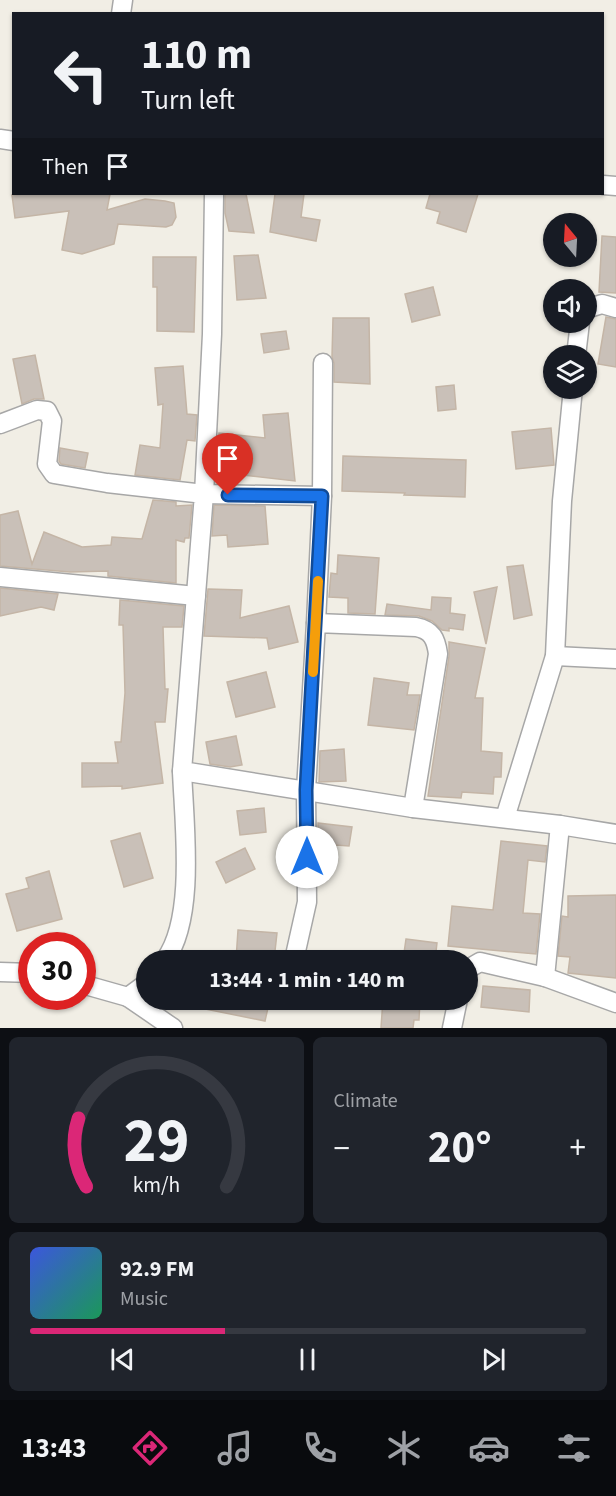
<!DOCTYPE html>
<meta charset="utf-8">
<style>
body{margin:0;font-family:"Source Sans 3",sans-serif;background:#20242c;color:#f1f3f6;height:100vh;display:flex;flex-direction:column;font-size:22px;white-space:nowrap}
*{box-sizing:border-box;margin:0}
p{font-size:20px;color:#9ea1a6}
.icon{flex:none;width:33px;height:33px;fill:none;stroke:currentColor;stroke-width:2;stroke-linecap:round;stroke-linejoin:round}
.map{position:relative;height:1028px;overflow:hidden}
.panel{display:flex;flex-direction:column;gap:9px;padding:9px;background:#0d0f14;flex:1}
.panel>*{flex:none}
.guide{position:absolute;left:12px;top:12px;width:592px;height:183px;border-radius:0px;box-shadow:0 2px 4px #0004;background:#171b24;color:#f1f3f6;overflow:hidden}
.needle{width:39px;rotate:342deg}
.buttons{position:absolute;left:543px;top:213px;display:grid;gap:12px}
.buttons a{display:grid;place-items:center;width:54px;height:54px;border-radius:50%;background:#171b24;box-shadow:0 2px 4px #0004;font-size:30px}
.speed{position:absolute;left:18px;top:932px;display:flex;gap:12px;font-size:30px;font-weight:700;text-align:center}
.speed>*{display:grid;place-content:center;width:78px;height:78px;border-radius:50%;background:#171b24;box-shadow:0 2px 4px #0004;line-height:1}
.speed .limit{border:9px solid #d22;background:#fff;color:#111}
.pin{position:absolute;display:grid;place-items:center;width:51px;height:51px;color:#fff;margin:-62px -26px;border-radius:50% 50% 50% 0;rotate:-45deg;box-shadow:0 0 6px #0007}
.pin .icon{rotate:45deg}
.me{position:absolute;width:66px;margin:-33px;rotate:0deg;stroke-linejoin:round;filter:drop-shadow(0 0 4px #0008)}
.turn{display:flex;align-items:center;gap:21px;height:126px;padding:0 30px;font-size:27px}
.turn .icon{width:78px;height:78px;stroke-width:2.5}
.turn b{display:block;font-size:42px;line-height:51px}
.then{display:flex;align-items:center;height:57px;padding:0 30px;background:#0003;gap:12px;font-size:22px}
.big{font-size:45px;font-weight:700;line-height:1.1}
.panel .widget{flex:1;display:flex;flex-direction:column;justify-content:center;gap:9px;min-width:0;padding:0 21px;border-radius:9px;background:#20242c}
.panel .dial{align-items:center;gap:0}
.dial svg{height:156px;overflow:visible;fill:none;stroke:#363941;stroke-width:7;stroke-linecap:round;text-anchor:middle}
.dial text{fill:#f1f3f6;stroke:none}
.song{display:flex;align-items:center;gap:18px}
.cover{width:72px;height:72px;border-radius:9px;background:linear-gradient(135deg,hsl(230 70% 55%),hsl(150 70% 35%))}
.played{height:6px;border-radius:3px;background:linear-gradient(90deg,#db2777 35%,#363941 35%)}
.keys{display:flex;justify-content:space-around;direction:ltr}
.heat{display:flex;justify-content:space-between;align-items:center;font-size:33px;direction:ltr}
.panel .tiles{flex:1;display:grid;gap:9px;grid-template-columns:1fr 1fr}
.widget:last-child{grid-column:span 2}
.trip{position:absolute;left:136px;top:950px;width:342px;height:60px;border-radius:30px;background:#171b24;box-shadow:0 2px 4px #0004;font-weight:700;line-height:60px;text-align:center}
.dock{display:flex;height:96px;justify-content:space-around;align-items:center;background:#090b0e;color:#9ea1a6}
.dock .icon{width:42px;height:42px}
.dock .active{color:#db2777}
.dock b{font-size:27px;color:#f1f3f6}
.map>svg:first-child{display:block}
.building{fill:#c9c0b8;stroke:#c4b5a6;stroke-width:1.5}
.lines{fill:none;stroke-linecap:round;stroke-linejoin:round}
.minor-casing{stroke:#a7a7a7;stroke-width:21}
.minor{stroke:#fff;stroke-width:18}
.route-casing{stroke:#114b97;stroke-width:15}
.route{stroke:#1a73e8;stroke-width:10}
.slow{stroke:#f59e0b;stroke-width:10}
</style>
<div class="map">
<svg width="616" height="1028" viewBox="0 0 616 1028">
<rect width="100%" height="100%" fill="#f1eee5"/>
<!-- building -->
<g class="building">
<path d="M25,194H110L107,210L145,199L165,201L174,203L176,217L172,225L166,227L118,224L114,244L82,254L62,250L69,211L15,218L12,195Z"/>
<path d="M225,194H246L254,233L229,231L225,213Z"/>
<path d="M275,194H304L301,217L320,220L316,241L270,232Z"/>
<path d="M430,194H478L466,232L437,223L440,212L426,208Z"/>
<path d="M602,236L616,237V293L599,292Z"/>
<path d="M258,255L266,298L237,300L234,256Z"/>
<path d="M153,257H196L194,332L157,331V287H153Z"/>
<path d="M433,287L440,315L412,322L405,294Z"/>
<path d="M606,317L616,319V367L598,364Z"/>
<path d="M333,318H369L370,384L334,382V363L332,357Z"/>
<path d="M286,331L289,349L264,353L261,334Z"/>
<path d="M35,355L44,399H34L22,404L13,359Z"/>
<path d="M183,366L187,414L197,415L195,441L187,440L180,480L135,475L140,445L160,448L163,404L158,405L155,368Z"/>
<path d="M454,385L456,409L438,411L436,387Z"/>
<path d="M288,413L295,481L216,472L219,433L265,438L263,415Z"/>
<path d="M551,428L554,465L516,469L512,432Z"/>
<path d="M60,448L88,453L85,468L61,464L59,461Z"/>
<path d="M343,456L466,460L465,497L404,495L405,493L342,491Z"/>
<path d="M153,500L176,502V506L192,505L189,538H185L184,542L176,540V583L108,576V571L70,572L0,566V515L18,511L32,564L44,532L82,547L111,545L112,537L142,539Z"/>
<path d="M214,505L265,506L268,544L228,547L227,535L212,536Z"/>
<path d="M338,555L379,558L375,614L348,613V598L329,597L331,573L337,574Z"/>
<path d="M523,565L532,615L514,619L507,567Z"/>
<path d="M497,587L486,644L474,592Z"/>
<path d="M0,588L58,594L54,610L41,607L0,616Z"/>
<path d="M208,589L242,590L240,618L289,606L298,642L269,649L267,638L204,636Z"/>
<path d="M432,597L451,598L450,613L465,615L463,630L449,628V631L442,630L432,621L419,616L385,615L387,604L431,610Z"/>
<path d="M120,600L184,606L182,627H163L165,689H168L165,722H155L163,783L122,789V786L82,787V763H118L115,742H121L125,693L123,625H119Z"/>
<path d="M449,642L485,648L475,698H483L481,751L502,753L501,777H494L493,794L462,792L461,798L428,796L449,656Z"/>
<path d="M266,672L275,707L236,717L227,682Z"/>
<path d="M374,678L409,683L407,695H420L414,730L368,725Z"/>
<path d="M236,736L242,765L230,767L210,764L206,742Z"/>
<path d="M344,749L346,781L319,782L320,751Z"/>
<path d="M264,808L266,832L240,835L237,811Z"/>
<path d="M318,823L352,827L349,846L335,845L333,859L318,857Z"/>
<path d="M140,833L153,878L124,887L111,841Z"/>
<path d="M501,841L547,846L545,862L528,860L523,913L540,914L536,954L448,946L452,906L493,910Z"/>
<path d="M245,848L255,869L226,883L216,862Z"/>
<path d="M49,871L62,919L17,931L6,894L29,888L26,878Z"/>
<path d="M616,895V978L568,973L570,957L558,956L562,916L568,917V896Z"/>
<path d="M238,930L277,933L274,960H236Z"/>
<path d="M406,939L437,943L435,960H403Z"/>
<path d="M483,986L530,990L529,1012L481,1007Z"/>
<path d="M196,999H270L265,1021L195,1007Z"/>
<path d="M383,999H420L419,1020H414L413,1028H381Z"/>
</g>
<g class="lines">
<defs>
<g id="minor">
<path d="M121,14L123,0"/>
<path d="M0,139L14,141"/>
<path d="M603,185L616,186"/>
<path d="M214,194L212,334L204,494L322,496"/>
<path d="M586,309L602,304L616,308"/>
<path d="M576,356L580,322"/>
<path d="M0,424L37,410L47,411L52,421L47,464L54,474L107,483L204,494L182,771L413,808L560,825L616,834"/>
<path d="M0,577L196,596"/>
<path d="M316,623L322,496L323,363"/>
<path d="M555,656L616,659"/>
<path d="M505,818L555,656L562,501L573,388"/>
<path d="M165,960C196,918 184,823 182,771"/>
<path d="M294,960L307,902L306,790L316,623L416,627C432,630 436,639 438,654L413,808"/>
<path d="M468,969L480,962L545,977L560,825"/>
<path d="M0,972L32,973"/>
<path d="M545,977L616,1003"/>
<path d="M82,984L128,997L147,983"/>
<path d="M128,997L173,1028"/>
<path d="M452,1028L458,999"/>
</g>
</defs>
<!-- minor casing -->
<use href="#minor" class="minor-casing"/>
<!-- minor -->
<use href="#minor" class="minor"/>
</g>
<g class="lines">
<defs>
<path id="route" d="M228,495L322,496L306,790L307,857"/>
</defs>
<!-- route casing -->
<use href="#route" class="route-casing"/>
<!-- route -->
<use href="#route" class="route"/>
<!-- slow -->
<path class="slow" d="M313,672L318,581"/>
</g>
</svg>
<div class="buttons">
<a><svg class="needle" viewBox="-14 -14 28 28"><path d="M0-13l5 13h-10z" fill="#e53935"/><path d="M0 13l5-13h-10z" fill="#9ea1a6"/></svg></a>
<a><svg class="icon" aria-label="sound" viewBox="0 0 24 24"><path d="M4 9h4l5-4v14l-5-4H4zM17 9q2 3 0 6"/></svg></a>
<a><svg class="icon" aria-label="layers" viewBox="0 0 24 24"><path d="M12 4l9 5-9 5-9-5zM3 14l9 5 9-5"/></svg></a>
</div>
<div class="speed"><div class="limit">30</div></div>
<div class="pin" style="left:228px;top:495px;background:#d93025"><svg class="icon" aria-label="arrive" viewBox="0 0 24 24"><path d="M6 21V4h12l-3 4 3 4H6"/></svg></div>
<svg class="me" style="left:307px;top:857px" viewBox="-20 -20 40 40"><circle r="19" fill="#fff"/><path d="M0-13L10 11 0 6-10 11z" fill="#1a73e8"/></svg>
<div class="trip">13:44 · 1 min · 140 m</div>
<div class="guide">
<div class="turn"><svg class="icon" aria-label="left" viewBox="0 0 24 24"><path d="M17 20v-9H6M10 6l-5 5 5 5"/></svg><div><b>110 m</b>Turn left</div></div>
<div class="then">Then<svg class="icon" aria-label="arrive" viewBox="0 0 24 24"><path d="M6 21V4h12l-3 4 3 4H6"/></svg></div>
</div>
</div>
<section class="panel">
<div class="tiles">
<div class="widget dial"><svg viewBox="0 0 100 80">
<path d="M14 69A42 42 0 1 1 86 69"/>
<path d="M14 69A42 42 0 0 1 10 34" stroke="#db2777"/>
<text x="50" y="56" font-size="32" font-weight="700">29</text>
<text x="50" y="72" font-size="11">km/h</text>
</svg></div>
<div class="widget"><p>Climate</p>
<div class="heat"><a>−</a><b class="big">20°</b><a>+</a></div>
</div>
<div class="widget">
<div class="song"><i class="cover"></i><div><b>92.9 FM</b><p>Music</p></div></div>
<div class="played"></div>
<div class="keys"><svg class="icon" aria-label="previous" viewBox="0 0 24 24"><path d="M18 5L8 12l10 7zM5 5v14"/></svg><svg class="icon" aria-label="pause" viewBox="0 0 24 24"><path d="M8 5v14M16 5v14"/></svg><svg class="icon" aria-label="next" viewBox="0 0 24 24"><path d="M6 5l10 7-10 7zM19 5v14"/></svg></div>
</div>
</div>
</section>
<nav class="dock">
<b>13:43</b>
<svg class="icon active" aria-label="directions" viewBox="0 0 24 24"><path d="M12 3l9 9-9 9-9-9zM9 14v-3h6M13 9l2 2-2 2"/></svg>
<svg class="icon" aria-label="music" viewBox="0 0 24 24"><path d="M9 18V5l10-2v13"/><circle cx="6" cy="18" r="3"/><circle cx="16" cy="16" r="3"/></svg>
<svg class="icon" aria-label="phone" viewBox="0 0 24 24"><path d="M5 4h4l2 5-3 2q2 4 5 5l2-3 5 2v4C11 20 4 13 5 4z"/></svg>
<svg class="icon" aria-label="climate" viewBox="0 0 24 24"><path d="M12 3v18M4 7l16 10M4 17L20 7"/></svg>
<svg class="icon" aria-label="car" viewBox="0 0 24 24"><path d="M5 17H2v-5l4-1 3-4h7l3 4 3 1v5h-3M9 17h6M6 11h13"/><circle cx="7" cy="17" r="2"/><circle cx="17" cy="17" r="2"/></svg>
<svg class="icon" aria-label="filters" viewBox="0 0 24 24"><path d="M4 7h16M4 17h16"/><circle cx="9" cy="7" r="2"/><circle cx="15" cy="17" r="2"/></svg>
</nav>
